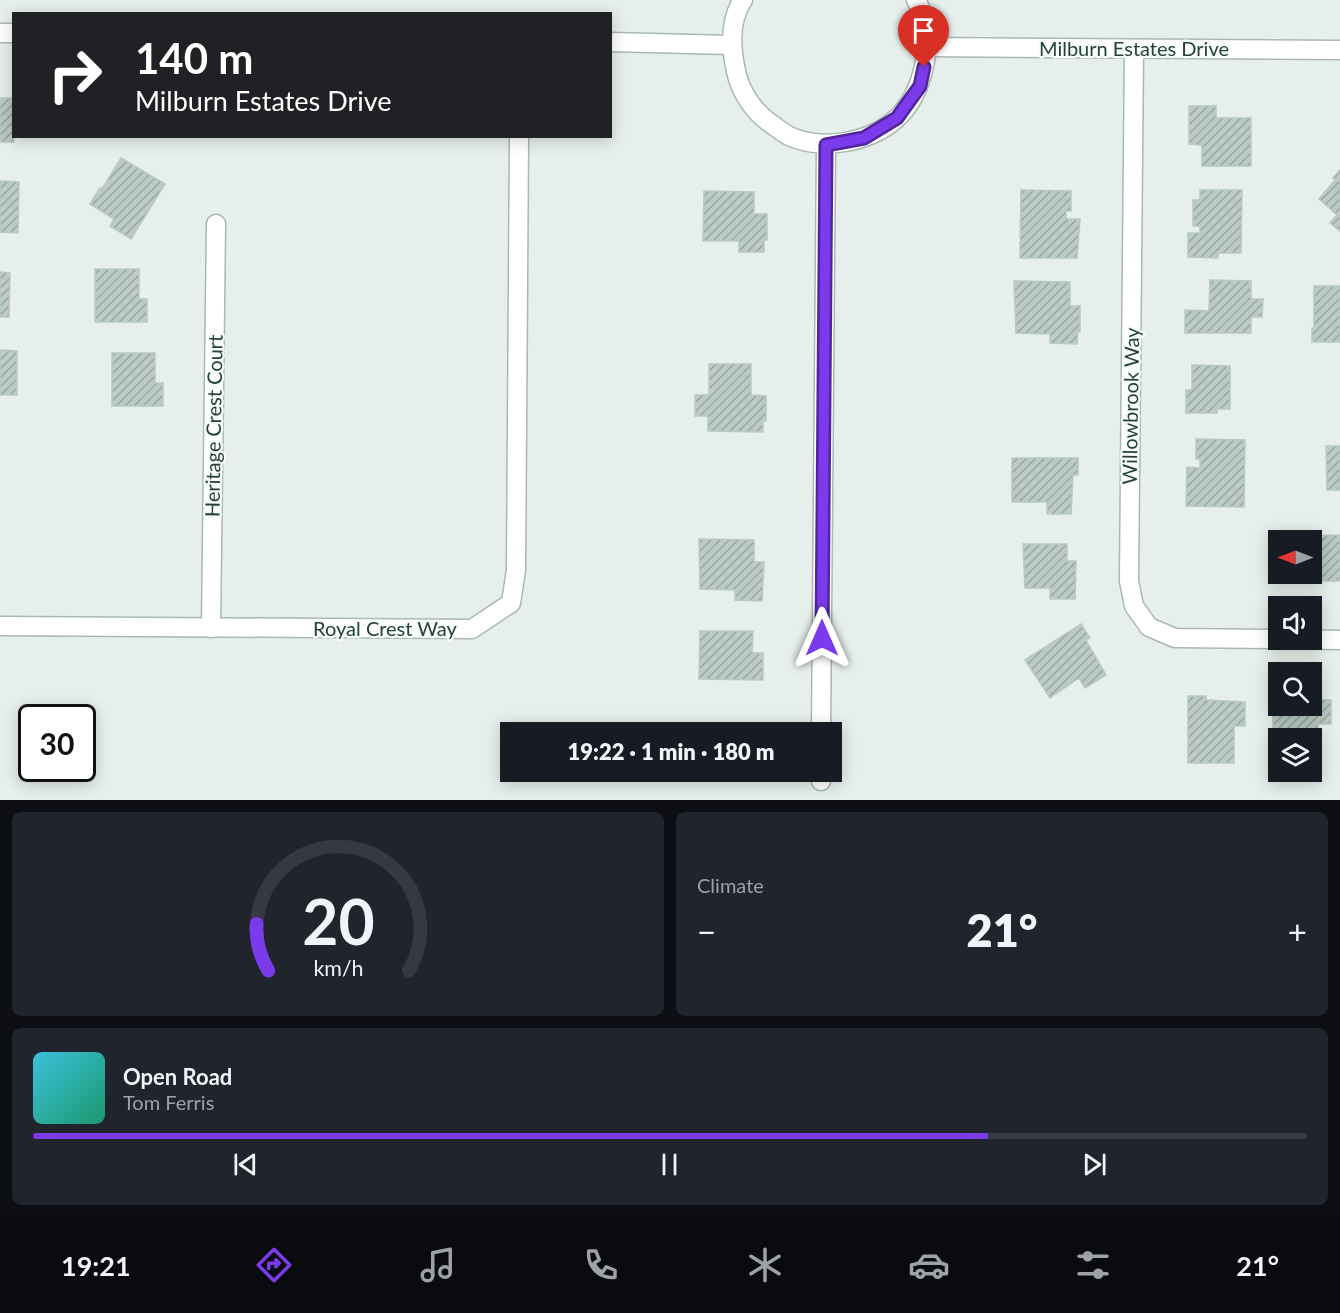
<!DOCTYPE html>
<meta charset="utf-8">
<style>
body{margin:0;font-family:Lato,sans-serif;background:#20242c;color:#f1f3f6;height:100vh;display:flex;flex-direction:column;font-size:22px;white-space:nowrap}
*{box-sizing:border-box;margin:0}
p{font-size:20px;color:#9ea1a6}
.icon{flex:none;width:33px;height:33px;fill:none;stroke:currentColor;stroke-width:2;stroke-linecap:round;stroke-linejoin:round}
.map{position:relative;height:800px;overflow:hidden}
.panel{display:flex;flex-direction:column;gap:12px;padding:12px;background:#0d0f14;flex:1}
.panel>*{flex:none}
.banner{position:absolute;left:12px;top:12px;width:600px;height:126px;border-radius:0px;box-shadow:0 3px 15px #0003;background:#202124;color:#fff;overflow:hidden}
.needle{width:39px;rotate:270deg}
.buttons{position:absolute;left:1268px;top:530px;display:grid;gap:12px}
.buttons a{display:grid;place-items:center;width:54px;height:54px;border-radius:0px;background:#171b24;box-shadow:0 3px 15px #0003;font-size:30px}
.speed{position:absolute;left:18px;top:704px;display:flex;gap:12px;font-size:30px;font-weight:700;text-align:center}
.speed>*{display:grid;place-content:center;width:78px;height:78px;border-radius:50%;background:#171b24;box-shadow:0 3px 15px #0003;line-height:1}
.speed .limit{border:3px solid #111;border-radius:9px;background:#fff;color:#111}
.pin{position:absolute;display:grid;place-items:center;width:51px;height:51px;color:#fff;margin:-62px -26px;border-radius:50% 50% 50% 0;rotate:-45deg;box-shadow:0 0 6px #0007}
.pin .icon{rotate:45deg}
.me{position:absolute;width:66px;margin:-33px;rotate:0deg;stroke-linejoin:round;filter:drop-shadow(0 0 4px #0008)}
.turn{display:flex;align-items:center;gap:21px;height:126px;padding:0 24px;font-size:27px}
.turn .icon{width:78px;height:78px;stroke-width:2.5}
.turn b{display:block;font-size:42px;line-height:51px}
.big{font-size:45px;font-weight:800;line-height:1.1}
.panel .card{flex:1;display:flex;flex-direction:column;justify-content:center;gap:9px;min-width:0;padding:0 21px;border-radius:9px;background:#20242c}
.panel .dial{align-items:center;gap:0}
.dial svg{height:156px;overflow:visible;fill:none;stroke:#363941;stroke-width:7;stroke-linecap:round;text-anchor:middle}
.dial text{fill:#f1f3f6;stroke:none}
.song{display:flex;align-items:center;gap:18px}
.cover{width:72px;height:72px;border-radius:9px;background:linear-gradient(135deg,hsl(190 70% 55%),hsl(160 70% 35%))}
.played{height:6px;border-radius:3px;background:linear-gradient(90deg,#7c3aed 75%,#363941 75%)}
.keys{display:flex;justify-content:space-around;direction:ltr}
.heat{display:flex;justify-content:space-between;align-items:center;font-size:33px;direction:ltr}
.panel .tiles{flex:1;display:grid;gap:12px;grid-template-columns:1fr 1fr}
.card:last-child{grid-column:span 2}
.trip{position:absolute;left:500px;top:722px;width:342px;height:60px;border-radius:0px;background:#171b24;box-shadow:0 3px 15px #0003;font-weight:800;line-height:60px;text-align:center}
.tabs{display:flex;height:96px;justify-content:space-around;align-items:center;background:#090b0e;color:#9ea1a6}
.tabs .icon{width:42px;height:42px}
.tabs .on{color:#7c3aed}
.tabs b{font-size:27px;color:#f1f3f6}
.map>svg:first-child{display:block}
.building{fill:url(#building-hatch);stroke:#b8c9c2;stroke-width:1.5}
.lines{fill:none;stroke-linecap:round;stroke-linejoin:round}
.street-casing{stroke:#a8b8b2;stroke-width:21}
.street{stroke:#fff;stroke-width:18}
.route-casing{stroke:#51269a;stroke-width:15}
.route{stroke:#7c3aed;stroke-width:10}
.labels{text-anchor:middle;stroke-width:4.5;stroke-linejoin:round;paint-order:stroke}
.street-label{font-size:20px;fill:#24423a;stroke:#f7fbf9}
</style>
<div class="map">
<svg width="1340" height="800" viewBox="0 0 1340 800">
<defs>
<pattern id="building-hatch" width="6" height="6" patternUnits="userSpaceOnUse" patternTransform="scale(1.5)"><rect width="6" height="6" fill="#bbcac4"/><path d="M-1 1l2-2M0 6l6-6M5 7l2-2" fill="none" stroke="#98a6a0"/></pattern>
</defs>
<rect width="100%" height="100%" fill="#e6efeb"/>
<!-- building -->
<g class="building">
<rect x="0" y="98" width="14" height="44"/>
<path d="M1189,106H1216V118H1251V166H1202V145L1189,144Z"/>
<path d="M121,158L165,184L131,239L110,226L114,219L90,204L100,188L102,189Z"/>
<path d="M1340,170V231L1330,223L1337,215L1319,199L1335,180L1333,178Z"/>
<path d="M0,181L19,182L18,233L0,232Z"/>
<path d="M1021,190L1071,191V211H1066V219H1080L1077,258H1020Z"/>
<path d="M1200,190H1242L1241,253H1218V258L1188,257V233H1200V226H1193V200H1200Z"/>
<path d="M704,191L754,192V214H767V240H764V252H739V241H703Z"/>
<path d="M95,269H139V299H147V322H95Z"/>
<path d="M0,272L10,273L9,317H0Z"/>
<path d="M1210,280L1251,281V299H1263L1262,317H1251V333H1185V310L1209,311Z"/>
<path d="M1014,281L1070,282V306H1080V332L1078,331L1077,344L1050,343V334L1016,333Z"/>
<path d="M1314,286H1340V342H1312V328H1314Z"/>
<path d="M0,350L17,351V395H0Z"/>
<path d="M112,353H155V383H163V406H112Z"/>
<path d="M709,364H751V395L766,396V421H763V432L708,431V416H695V395H709Z"/>
<path d="M1192,365L1230,366V409H1217V413H1186V390H1192Z"/>
<path d="M1196,439L1245,440L1244,507L1186,506L1187,467L1200,468V459H1196Z"/>
<path d="M1326,446H1340V490H1327Z"/>
<path d="M1012,458H1078V475H1073L1071,514H1047V502H1012Z"/>
<path d="M1340,535V581H1311L1310,536Z"/>
<path d="M699,539L754,540V562H764L762,601L735,600V590L700,589Z"/>
<path d="M1023,544H1067V561H1076L1075,599H1050V588H1025Z"/>
<path d="M1081,624L1090,638L1086,640L1106,675L1085,688L1079,678L1050,698L1025,660Z"/>
<path d="M700,631H753L752,653H763V680L699,679Z"/>
<path d="M1188,696H1206V700L1245,702V726H1234V763H1188Z"/>
<path d="M1311,698H1318V700H1331V724H1318V752H1311V738H1278V752H1273V708H1287V706L1294,705H1311Z"/>
<path d="M708,724L751,725V732H707Z"/>
</g>
<g class="lines">
<defs>
<g id="street">
<path d="M743,0C729,20 731,48 736,71C740,91 753,111 770,123C776,127 783,133 789,136C822,151 870,143 897,118C911,105 920,85 924,66C929,44 928,20 916,0"/>
<path d="M0,33H14"/>
<path d="M610,42L731,45"/>
<path d="M928,47L1340,50"/>
<path d="M1134,49L1129,581L1134,606L1149,627L1175,638L1278,639"/>
<path d="M0,626L472,629L511,603L516,570L519,136"/>
<path d="M211,628L216,224"/>
<path d="M1281,639L1340,640"/>
<path d="M821,732L826,145"/>
<path d="M821,781V771"/>
</g>
</defs>
<!-- street casing -->
<use href="#street" class="street-casing"/>
<!-- street -->
<use href="#street" class="street"/>
</g>
<g class="lines">
<defs>
<path id="route" d="M822,638L826,145L864,138L897,118L920,86L924,67"/>
</defs>
<!-- route casing -->
<use href="#route" class="route-casing"/>
<!-- route -->
<use href="#route" class="route"/>
</g>
<g class="labels">
<!-- street labels -->
<g class="street-label">
<text x="1134" y="56">Milburn Estates Drive</text>
<text transform="translate(1131 406) rotate(-89)" y="7">Willowbrook Way</text>
<text transform="translate(214 426) rotate(-89)" y="7">Heritage Crest Court</text>
<text x="385" y="636">Royal Crest Way</text>
</g>
</g>
</svg>
<div class="buttons">
<a><svg class="needle" viewBox="-14 -14 28 28"><path d="M0-13l5 13h-10z" fill="#e53935"/><path d="M0 13l5-13h-10z" fill="#9ea1a6"/></svg></a>
<a><svg class="icon" aria-label="sound" viewBox="0 0 24 24"><path d="M4 9h4l5-4v14l-5-4H4zM17 9q2 3 0 6"/></svg></a>
<a><svg class="icon" aria-label="search" viewBox="0 0 24 24"><circle cx="10" cy="10" r="6"/><path d="M15 15l6 6"/></svg></a>
<a><svg class="icon" aria-label="layers" viewBox="0 0 24 24"><path d="M12 4l9 5-9 5-9-5zM3 14l9 5 9-5"/></svg></a>
</div>
<div class="speed"><div class="limit">30</div></div>
<div class="pin" style="left:924px;top:67px;background:#d93025"><svg class="icon" aria-label="arrive" viewBox="0 0 24 24"><path d="M6 21V4h12l-3 4 3 4H6"/></svg></div>
<svg class="me" style="left:822px;top:638px" viewBox="-20 -20 40 40"><path d="M0-17L14 15 0 8-14 15z" fill="#7c3aed" stroke="#fff" stroke-width="4"/></svg>
<div class="trip">19:22 · 1 min · 180 m</div>
<div class="banner">
<div class="turn"><svg class="icon" aria-label="right" viewBox="0 0 24 24"><path d="M7 20v-9h11M14 6l5 5-5 5"/></svg><div><b>140 m</b>Milburn Estates Drive</div></div>
</div>
</div>
<section class="panel">
<div class="tiles">
<div class="card dial"><svg viewBox="0 0 100 80">
<path d="M14 69A42 42 0 1 1 86 69"/>
<path d="M14 69A42 42 0 0 1 8 45" stroke="#7c3aed"/>
<text x="50" y="56" font-size="32" font-weight="700">20</text>
<text x="50" y="72" font-size="11">km/h</text>
</svg></div>
<div class="card"><p>Climate</p>
<div class="heat"><a>−</a><b class="big">21°</b><a>+</a></div>
</div>
<div class="card">
<div class="song"><i class="cover"></i><div><b>Open Road</b><p>Tom Ferris</p></div></div>
<div class="played"></div>
<div class="keys"><svg class="icon" aria-label="previous" viewBox="0 0 24 24"><path d="M18 5L8 12l10 7zM5 5v14"/></svg><svg class="icon" aria-label="pause" viewBox="0 0 24 24"><path d="M8 5v14M16 5v14"/></svg><svg class="icon" aria-label="next" viewBox="0 0 24 24"><path d="M6 5l10 7-10 7zM19 5v14"/></svg></div>
</div>
</div>
</section>
<nav class="tabs">
<b>19:21</b>
<svg class="icon on" aria-label="directions" viewBox="0 0 24 24"><path d="M12 3l9 9-9 9-9-9zM9 14v-3h6M13 9l2 2-2 2"/></svg>
<svg class="icon" aria-label="music" viewBox="0 0 24 24"><path d="M9 18V5l10-2v13"/><circle cx="6" cy="18" r="3"/><circle cx="16" cy="16" r="3"/></svg>
<svg class="icon" aria-label="phone" viewBox="0 0 24 24"><path d="M5 4h4l2 5-3 2q2 4 5 5l2-3 5 2v4C11 20 4 13 5 4z"/></svg>
<svg class="icon" aria-label="climate" viewBox="0 0 24 24"><path d="M12 3v18M4 7l16 10M4 17L20 7"/></svg>
<svg class="icon" aria-label="car" viewBox="0 0 24 24"><path d="M5 17H2v-5l4-1 3-4h7l3 4 3 1v5h-3M9 17h6M6 11h13"/><circle cx="7" cy="17" r="2"/><circle cx="17" cy="17" r="2"/></svg>
<svg class="icon" aria-label="filters" viewBox="0 0 24 24"><path d="M4 7h16M4 17h16"/><circle cx="9" cy="7" r="2"/><circle cx="15" cy="17" r="2"/></svg>
<b>21°</b>
</nav>
